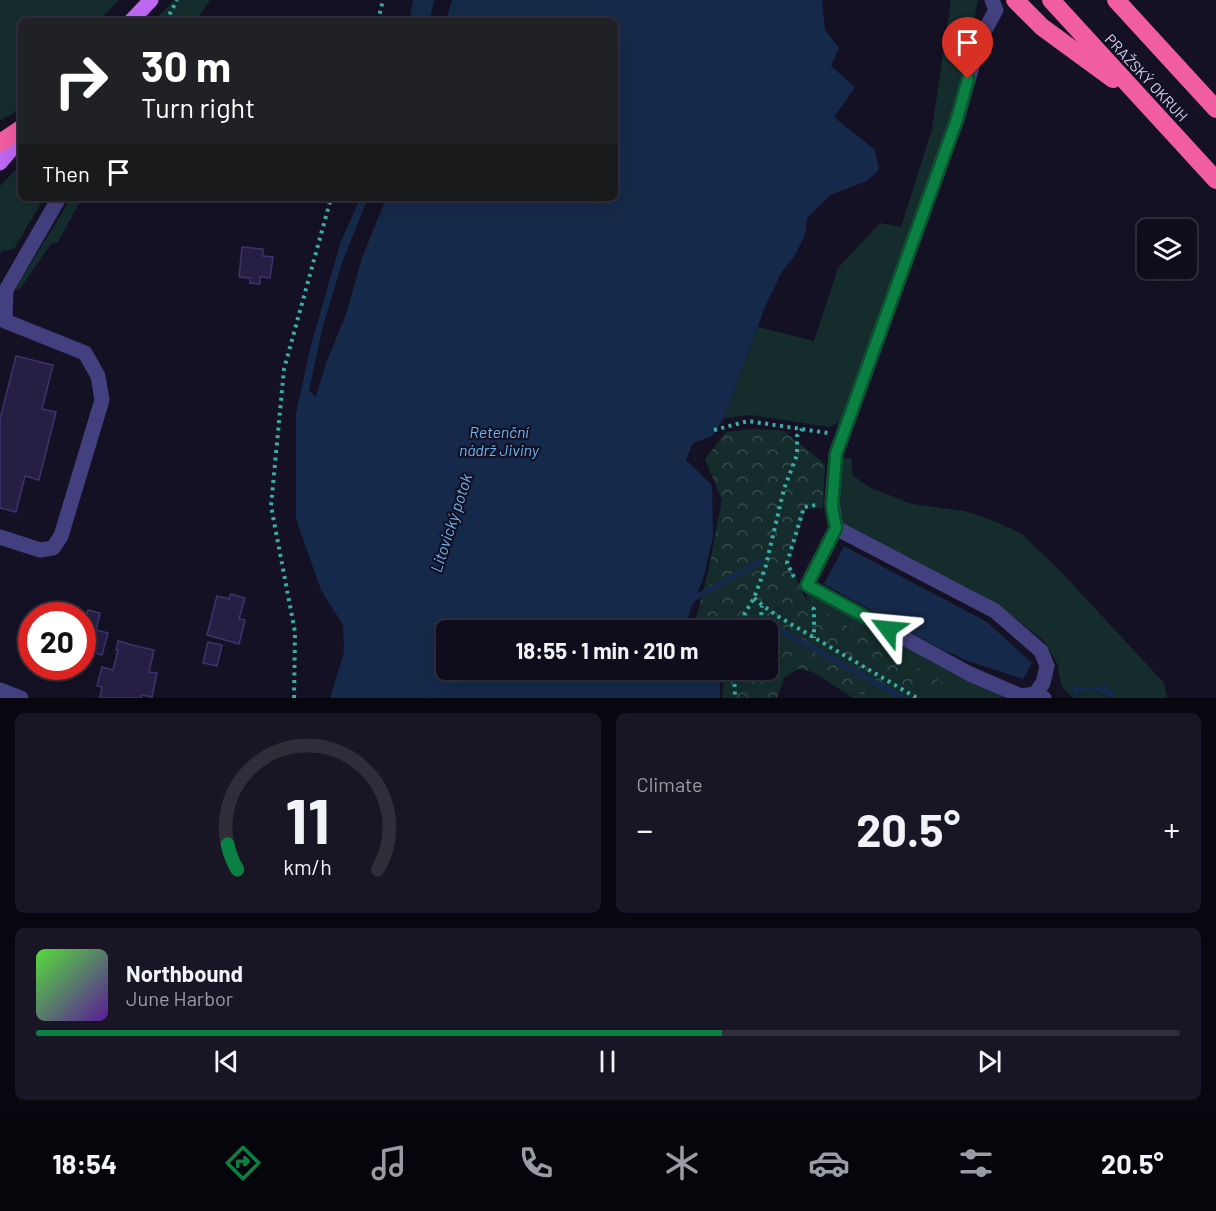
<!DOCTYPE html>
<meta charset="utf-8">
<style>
body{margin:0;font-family:Barlow,sans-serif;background:#181624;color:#f1f3f6;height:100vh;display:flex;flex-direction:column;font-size:22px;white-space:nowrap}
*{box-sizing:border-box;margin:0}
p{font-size:20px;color:#9b9ca3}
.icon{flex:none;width:33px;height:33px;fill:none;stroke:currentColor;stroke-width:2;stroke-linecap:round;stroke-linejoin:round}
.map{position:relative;height:698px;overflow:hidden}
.drawer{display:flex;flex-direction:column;gap:15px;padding:15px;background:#08070f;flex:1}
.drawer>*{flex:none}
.guide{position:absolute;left:18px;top:18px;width:600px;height:183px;border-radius:9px;box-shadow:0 6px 24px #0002,0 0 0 2px #2f2d3a;background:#202124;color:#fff;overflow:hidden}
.buttons{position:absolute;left:1137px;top:219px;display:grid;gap:12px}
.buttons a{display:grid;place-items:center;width:60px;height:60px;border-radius:9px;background:#0f0d1b;box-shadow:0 6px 24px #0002,0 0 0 2px #2f2d3a;font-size:30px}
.speed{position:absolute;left:18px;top:602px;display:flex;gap:12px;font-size:30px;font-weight:700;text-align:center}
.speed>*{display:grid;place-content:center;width:78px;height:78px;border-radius:50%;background:#0f0d1b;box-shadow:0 6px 24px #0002,0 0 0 2px #2f2d3a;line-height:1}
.speed .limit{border:9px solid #d22;background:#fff;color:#111}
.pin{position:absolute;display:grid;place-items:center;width:51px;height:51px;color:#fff;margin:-62px -26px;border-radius:50% 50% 50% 0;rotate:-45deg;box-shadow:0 0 6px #0007}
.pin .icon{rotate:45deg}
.me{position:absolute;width:66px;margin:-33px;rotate:299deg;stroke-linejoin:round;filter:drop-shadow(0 0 4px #0008)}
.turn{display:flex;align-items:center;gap:21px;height:126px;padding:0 24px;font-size:27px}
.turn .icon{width:78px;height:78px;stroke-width:2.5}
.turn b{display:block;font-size:42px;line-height:51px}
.then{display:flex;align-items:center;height:57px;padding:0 24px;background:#0003;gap:12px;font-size:22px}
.big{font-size:45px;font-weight:700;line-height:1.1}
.drawer .card{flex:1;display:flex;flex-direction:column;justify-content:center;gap:9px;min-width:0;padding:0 21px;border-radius:9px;background:#181624}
.drawer .dial{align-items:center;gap:0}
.dial svg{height:156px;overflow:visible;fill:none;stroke:#2f2d3a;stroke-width:7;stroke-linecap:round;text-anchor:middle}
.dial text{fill:#f1f3f6;stroke:none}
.song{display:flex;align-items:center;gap:18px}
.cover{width:72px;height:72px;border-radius:9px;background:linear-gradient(135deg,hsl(110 70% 55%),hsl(270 70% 35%))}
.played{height:6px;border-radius:3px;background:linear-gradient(90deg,#0b8043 60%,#2f2d3a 60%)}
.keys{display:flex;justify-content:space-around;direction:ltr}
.heat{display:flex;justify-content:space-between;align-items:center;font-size:33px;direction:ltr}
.drawer .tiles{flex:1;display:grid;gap:15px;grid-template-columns:1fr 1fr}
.card:last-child{grid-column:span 2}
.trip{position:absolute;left:436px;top:620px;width:342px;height:60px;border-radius:9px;background:#0f0d1b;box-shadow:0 6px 24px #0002,0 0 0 2px #2f2d3a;font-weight:700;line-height:60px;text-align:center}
.menu{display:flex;height:96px;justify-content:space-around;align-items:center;background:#06050b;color:#9b9ca3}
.menu .icon{width:42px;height:42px}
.menu .selected{color:#0b8043}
.menu b{font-size:27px;color:#f1f3f6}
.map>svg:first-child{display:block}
.green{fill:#142d2c}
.forest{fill:url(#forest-crowns)}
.water{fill:#15294a}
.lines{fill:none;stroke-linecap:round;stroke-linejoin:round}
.stream{stroke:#15294a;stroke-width:6}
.building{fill:#261e43;stroke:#3e336d;stroke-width:1.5}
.path{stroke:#3aada6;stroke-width:4;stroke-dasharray:3 4.5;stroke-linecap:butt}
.minor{stroke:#43407f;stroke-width:15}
.major{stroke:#bf68f2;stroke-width:15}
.highway{stroke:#f15da3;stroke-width:18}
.route-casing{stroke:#07532c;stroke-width:15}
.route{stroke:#0b8043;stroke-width:10}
.labels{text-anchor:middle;stroke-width:4.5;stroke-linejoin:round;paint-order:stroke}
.street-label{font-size:15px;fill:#dbd7fb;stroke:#141124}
.water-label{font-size:16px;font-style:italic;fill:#6fb5f2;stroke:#141124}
</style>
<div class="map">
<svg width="1216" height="698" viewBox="0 0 1216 698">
<defs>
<pattern id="forest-crowns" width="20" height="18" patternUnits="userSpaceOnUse" patternTransform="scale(1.5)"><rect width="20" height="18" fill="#142d2c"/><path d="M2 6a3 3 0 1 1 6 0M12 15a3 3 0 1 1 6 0" fill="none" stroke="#364b4c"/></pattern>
</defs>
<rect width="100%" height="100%" fill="#141124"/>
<!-- green -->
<g class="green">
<path d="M0,0H119L99,21H21V105L13,114L0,120Z"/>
<path d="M174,0H210L196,21H154Z"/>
<path d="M951,0H978L965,67L944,139L840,422L829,427L751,415L724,418L758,327L814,341L838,268L880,223L901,227L932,129Z"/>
<path d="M21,164V198H44L14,249L2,251L0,254V186Z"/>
<path d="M71,198H82L58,242L51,244L19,290L16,288Z"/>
<path d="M851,458L853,476L871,488L912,504L965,511L996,522L1022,534L1064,575L1164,683L1167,698H1110L1114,693L1105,684L1090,688L1072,686L1073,696C1087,691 1094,688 1108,698H1074L1063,689L1059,675L1058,665L1044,641L1001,607L840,524L836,488L840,459Z"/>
<path d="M807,589L958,675L1005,698H852L849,695L949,687L807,602Z"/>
</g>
<!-- forest -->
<path class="forest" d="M753,429L784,431L825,464L823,508L806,509L789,563L807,602L950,687L849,695L813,672L798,669L784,678L777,698H722L724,677L723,669H768V630H709L696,618L709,568L722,500L705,459L726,432Z"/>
<!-- water -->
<g class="water">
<path d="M413,0H434L430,21H409Z"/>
<path d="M452,0H822L825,30L839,48L831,66L855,87L834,117L875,150L879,170L867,181L830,195L807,218L805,235L795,255L781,273L765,307L724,418L712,436L693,443L686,460L712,485L713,536L704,576L688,617L699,630H447V669H720V698H330L344,652L343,625L321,590L296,519V414L310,349L340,244L360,198H368L343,260L323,326L309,391L316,397L325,366L346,314L362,258L386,198H615V21H446Z"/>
<path d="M844,546L987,622L1032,663L1023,679L968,661L939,648L824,584Z"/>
<path d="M1105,684L1115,694L1110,698C1107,697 1104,694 1100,693C1091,689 1082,692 1073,696L1072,686L1090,688Z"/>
</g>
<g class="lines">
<!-- stream -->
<g class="stream">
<path d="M691,600L761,561"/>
<path d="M741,630L773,626L903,698"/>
</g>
</g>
<!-- building -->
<g class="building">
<path d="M242,247L263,249V256L273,257L270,278L260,277V284L250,283V278L239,277Z"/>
<path d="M16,356L53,365L42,409L56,412L39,480L25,476L16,512L0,508V419Z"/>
<path d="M231,594L245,598L239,619L245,620L239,644L207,635L217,596L229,599Z"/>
<path d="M88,610L100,613L96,630L108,633L102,655L82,649V631Z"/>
<path d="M118,641L127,643V644L154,650L149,672L157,673L152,697L142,695L141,698H100L102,687L97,686L102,667L113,670L118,650H116Z"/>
<path d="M208,642L222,645L217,666L203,663Z"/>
</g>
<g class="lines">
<!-- path -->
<g class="path">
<path d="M166,21L177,0"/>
<path d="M378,21L383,0"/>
<path d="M714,430L748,421L828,433"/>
<path d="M794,577L787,563L804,507L816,505"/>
<path d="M754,598L762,605L779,617L917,698"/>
<path d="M812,608L814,609V638"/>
<path d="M741,630L745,613L754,598L765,569L784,489L797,455V436L802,429"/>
<path d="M760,630L762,606"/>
<path d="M734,669L735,698"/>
<path d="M294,698L295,632L271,506L284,369L331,198"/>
</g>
<!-- minor -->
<g class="minor">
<path d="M992,0L996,10L980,39L957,119L836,454L832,502L836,528L807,585L970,674L1021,696L1035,694L1044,698"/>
<path d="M5,321L6,290L59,198"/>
<path d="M836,528L995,611L1041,651L1047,666L1043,683L1035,694"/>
<path d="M0,537L40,550L53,548L61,536L102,400L98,376L85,353L5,321"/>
<path d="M0,690L21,698"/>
</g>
<!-- major -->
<g class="major">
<path d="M131,21L151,0"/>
<path d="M0,163L21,138"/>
</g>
<!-- highway -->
<g class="highway">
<path d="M1015,0L1042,27L1113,79"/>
<path d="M1051,0L1216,180"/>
<path d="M1116,0L1216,109"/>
<path d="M0,143L21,129"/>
</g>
</g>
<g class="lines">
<defs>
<path id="route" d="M888,629L807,585L836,528L832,507L836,454L957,119L968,79"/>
</defs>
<!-- route casing -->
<use href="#route" class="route-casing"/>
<!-- route -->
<use href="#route" class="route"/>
</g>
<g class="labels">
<!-- street labels -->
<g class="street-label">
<text transform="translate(1146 78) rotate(47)" y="5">PRAŽSKÝ OKRUH</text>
</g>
<!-- water labels -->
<g class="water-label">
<text x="499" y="438">Retenční<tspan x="499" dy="18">nádrž Jiviny</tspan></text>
<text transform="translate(451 523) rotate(-72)" y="6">Litovický potok</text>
</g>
</g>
</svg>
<div class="buttons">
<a><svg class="icon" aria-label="layers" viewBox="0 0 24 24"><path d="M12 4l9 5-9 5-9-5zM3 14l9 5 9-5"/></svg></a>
</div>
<div class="speed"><div class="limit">20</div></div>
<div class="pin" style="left:968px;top:79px;background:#d93025"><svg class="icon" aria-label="arrive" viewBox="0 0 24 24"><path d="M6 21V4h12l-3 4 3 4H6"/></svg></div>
<svg class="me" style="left:888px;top:629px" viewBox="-20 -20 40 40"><path d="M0-17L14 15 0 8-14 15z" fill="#0b8043" stroke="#fff" stroke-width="4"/></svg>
<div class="trip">18:55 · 1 min · 210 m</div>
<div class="guide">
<div class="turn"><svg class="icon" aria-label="right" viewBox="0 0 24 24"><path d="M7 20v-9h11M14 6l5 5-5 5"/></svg><div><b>30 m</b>Turn right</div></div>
<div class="then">Then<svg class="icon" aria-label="arrive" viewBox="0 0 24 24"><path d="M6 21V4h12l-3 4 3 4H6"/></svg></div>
</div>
</div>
<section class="drawer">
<div class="tiles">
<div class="card dial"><svg viewBox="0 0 100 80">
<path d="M14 69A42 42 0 1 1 86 69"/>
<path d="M14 69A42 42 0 0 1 9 56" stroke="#0b8043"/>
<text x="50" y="56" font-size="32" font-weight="700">11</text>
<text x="50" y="72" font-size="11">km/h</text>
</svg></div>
<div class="card"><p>Climate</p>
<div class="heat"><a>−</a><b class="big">20.5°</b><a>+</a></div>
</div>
<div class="card">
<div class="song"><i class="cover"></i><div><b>Northbound</b><p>June Harbor</p></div></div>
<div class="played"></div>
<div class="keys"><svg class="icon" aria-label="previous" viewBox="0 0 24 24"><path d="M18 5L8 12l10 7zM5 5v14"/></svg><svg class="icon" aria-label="pause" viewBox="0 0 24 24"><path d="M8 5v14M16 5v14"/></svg><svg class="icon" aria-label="next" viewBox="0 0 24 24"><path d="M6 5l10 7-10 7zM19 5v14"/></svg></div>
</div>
</div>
</section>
<nav class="menu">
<b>18:54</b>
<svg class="icon selected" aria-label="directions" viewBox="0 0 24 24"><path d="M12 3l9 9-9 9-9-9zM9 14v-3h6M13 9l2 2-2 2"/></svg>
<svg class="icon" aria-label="music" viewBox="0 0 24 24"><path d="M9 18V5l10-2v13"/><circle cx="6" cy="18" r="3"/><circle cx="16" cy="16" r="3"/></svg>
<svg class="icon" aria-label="phone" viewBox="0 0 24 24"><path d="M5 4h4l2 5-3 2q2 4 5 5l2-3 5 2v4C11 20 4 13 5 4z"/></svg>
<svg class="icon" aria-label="climate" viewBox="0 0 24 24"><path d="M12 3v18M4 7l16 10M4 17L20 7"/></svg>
<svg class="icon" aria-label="car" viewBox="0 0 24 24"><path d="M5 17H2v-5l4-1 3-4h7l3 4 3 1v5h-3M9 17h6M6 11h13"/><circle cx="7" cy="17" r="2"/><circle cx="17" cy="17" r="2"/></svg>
<svg class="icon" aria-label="filters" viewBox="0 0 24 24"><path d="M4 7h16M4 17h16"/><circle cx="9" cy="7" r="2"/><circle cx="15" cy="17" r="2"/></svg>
<b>20.5°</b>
</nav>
